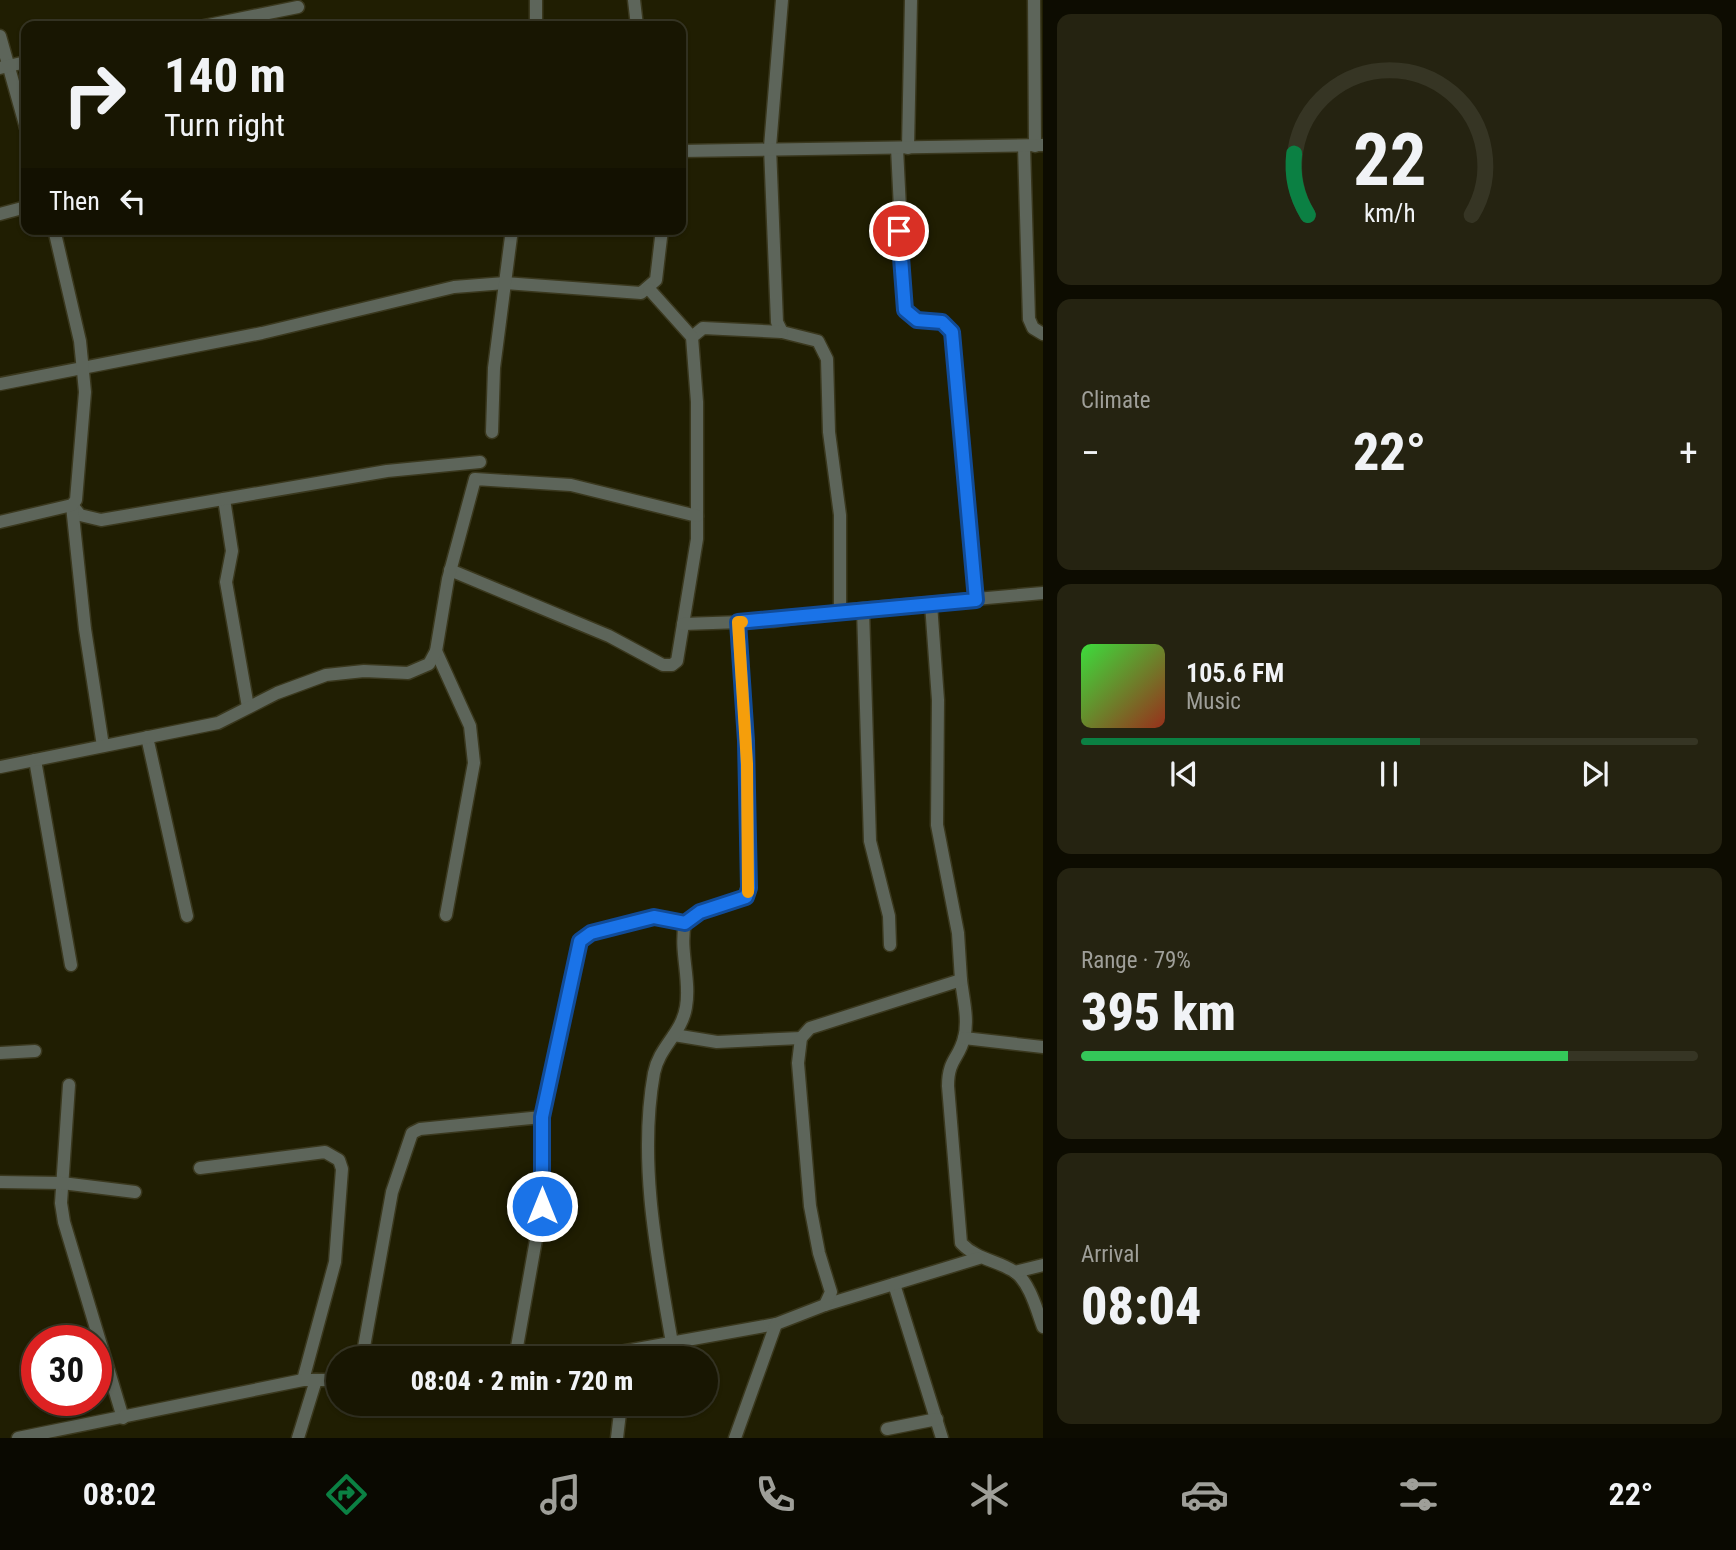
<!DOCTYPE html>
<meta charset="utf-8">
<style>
body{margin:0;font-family:"Roboto Condensed",sans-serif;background:#252311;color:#f1f3f6;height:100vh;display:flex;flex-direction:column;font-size:26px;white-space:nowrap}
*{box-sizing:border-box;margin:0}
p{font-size:23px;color:#9f9f99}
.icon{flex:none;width:38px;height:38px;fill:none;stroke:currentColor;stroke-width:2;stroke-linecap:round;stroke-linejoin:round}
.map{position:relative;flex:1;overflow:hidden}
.drawer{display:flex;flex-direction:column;gap:14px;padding:14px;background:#0d0c01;width:693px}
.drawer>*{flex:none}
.guide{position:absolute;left:21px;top:21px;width:665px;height:214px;border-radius:14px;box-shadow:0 2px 5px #0004,0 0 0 2px #363524;background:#181602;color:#f1f3f6;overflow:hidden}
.speed{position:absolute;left:21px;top:1325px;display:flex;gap:14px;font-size:35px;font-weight:700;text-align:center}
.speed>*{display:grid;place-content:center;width:91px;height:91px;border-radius:50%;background:#181602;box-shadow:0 2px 5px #0004,0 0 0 2px #363524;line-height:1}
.speed .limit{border:10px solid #d22;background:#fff;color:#111}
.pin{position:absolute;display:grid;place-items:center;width:60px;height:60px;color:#fff;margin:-30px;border:4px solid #fff;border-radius:50%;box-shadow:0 2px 7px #0007}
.me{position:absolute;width:77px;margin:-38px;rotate:0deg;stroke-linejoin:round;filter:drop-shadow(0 0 5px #0008)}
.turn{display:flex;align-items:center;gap:24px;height:147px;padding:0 28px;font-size:32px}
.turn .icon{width:91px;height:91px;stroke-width:2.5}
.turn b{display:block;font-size:49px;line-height:60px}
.then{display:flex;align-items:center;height:66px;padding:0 28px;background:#0003;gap:14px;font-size:26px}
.big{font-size:52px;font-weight:800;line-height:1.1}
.drawer .card{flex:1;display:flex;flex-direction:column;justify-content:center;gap:10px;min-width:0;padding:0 24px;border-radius:14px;background:#252311}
.drawer .dial{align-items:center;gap:0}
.dial svg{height:182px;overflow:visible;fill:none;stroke:#363524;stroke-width:7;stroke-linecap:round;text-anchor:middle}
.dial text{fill:#f1f3f6;stroke:none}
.song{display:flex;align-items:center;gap:21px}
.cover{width:84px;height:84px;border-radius:10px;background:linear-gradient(135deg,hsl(120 70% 55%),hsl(10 70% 35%))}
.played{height:7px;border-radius:4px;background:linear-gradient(90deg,#0b8043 55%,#363524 55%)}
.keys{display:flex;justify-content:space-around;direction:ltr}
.heat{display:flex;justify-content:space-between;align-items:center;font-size:38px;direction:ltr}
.charge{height:10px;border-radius:5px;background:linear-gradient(90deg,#34c759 79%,#363524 0)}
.trip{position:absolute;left:326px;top:1346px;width:392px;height:70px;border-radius:35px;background:#181602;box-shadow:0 2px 5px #0004,0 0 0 2px #363524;font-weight:800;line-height:70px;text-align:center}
.menu{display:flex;height:112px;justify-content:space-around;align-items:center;background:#0a0901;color:#9f9f99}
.menu .icon{width:49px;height:49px}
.menu .current{color:#0b8043}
.menu b{font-size:32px;color:#f1f3f6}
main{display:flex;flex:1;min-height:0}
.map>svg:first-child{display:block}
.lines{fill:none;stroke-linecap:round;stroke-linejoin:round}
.street-casing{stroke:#3a381e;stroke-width:15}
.street{stroke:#5d655a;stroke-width:12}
.route-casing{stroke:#114b97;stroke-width:18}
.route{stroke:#1a73e8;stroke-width:12}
.slow{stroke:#f59e0b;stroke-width:12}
</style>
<main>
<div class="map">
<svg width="1043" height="1438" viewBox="0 0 1043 1438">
<rect width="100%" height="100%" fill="#201e02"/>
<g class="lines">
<defs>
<g id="street">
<path d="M634,0L637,26"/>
<path d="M782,0L770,147L777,322L782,332L818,341L827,359L829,432L840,515V611"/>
<path d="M1034,0L1035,146"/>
<path d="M204,26L298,7"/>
<path d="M536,26V0"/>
<path d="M0,36L26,128"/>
<path d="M0,68L26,62"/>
<path d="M1024,146L1029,319L1033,328L1043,334"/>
<path d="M897,148L905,310L917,320L942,322L952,332L976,600"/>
<path d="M908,148L911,0"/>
<path d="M681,151L1043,145"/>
<path d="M0,214L26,207"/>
<path d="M692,337L703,328L782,332"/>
<path d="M0,384L262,333L454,287L505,283L641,293L656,280L662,229"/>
<path d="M492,432L494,368L512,229"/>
<path d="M224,499L232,551L226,582L248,707"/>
<path d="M72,505L80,515L101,520L387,471L480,462"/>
<path d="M72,506L85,629L103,746"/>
<path d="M0,522L72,505L76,500L85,392L80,341L54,229"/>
<path d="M450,570L609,636L663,665H672L677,661L697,539V402L692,337L649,289"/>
<path d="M863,609L870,841L889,916L890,945"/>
<path d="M683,624L773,621L840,611L1043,593"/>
<path d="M436,651L470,726L474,763L446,915"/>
<path d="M147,737L187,916"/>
<path d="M35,760L71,965"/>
<path d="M0,767L218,723L277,693L326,675L364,671L408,673L429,664L436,651L448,579L475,479L571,485L697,516"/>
<path d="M961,980C963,998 969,1020 964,1038C959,1059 948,1059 948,1086L961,1243C977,1260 997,1260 1015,1272C1030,1283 1037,1311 1043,1327"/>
<path d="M674,1035L717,1042L801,1038"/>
<path d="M964,1038L1043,1047"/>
<path d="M0,1053L35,1051"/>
<path d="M69,1085L61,1203L64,1222L123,1418"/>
<path d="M200,1168L325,1152L339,1160L342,1169L335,1262L303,1380"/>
<path d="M0,1182L62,1183L135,1192"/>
<path d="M1015,1272L1043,1265"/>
<path d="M894,1284L942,1438"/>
<path d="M825,1305L979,1258"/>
<path d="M672,1343C657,1256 638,1161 654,1073C659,1047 682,1033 686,1007C691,979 679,951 685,923L700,912L746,897L749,888L747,764L738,623"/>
<path d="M362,1358L392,1192L412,1133L420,1129L542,1117"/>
<path d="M515,1358L542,1206V1117L580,941L591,933L654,917L685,923"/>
<path d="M587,1358L776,1324L825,1305L831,1292L819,1253L810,1206L798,1063L801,1038L810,1028L961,980L958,933L937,825L938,700L931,604"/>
<path d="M887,1429L937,1419"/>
<path d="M18,1438L303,1380H338"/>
<path d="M298,1438L316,1380"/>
<path d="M617,1438L621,1404"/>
<path d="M735,1438L776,1324"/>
</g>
</defs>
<!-- street casing -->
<use href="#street" class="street-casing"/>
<!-- street -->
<use href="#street" class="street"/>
</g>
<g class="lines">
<defs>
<path id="route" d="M542,1206V1117L580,941L591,933L654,917L685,923L700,912L746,897L749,888L746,741L738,622L976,600L952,332L942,322L917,320L905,310L899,231"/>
</defs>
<!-- route casing -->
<use href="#route" class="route-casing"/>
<!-- route -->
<use href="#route" class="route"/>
<!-- slow -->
<path class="slow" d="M742,622H738L747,764L748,892"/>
</g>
</svg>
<div class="speed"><div class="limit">30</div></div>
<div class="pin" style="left:899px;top:231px;background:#d93025"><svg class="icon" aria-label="arrive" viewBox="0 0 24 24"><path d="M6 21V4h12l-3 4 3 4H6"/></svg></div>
<svg class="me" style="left:542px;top:1206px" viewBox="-20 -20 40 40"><circle r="17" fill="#1a73e8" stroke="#fff" stroke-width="3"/><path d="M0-11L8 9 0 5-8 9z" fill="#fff"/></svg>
<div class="trip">08:04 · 2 min · 720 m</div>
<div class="guide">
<div class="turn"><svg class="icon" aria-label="right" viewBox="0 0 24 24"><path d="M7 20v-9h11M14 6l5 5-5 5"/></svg><div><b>140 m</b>Turn right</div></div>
<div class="then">Then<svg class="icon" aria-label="left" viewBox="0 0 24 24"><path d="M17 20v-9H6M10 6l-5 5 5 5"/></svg></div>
</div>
</div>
<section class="drawer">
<div class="card dial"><svg viewBox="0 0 100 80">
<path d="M14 69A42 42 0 1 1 86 69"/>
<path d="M14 69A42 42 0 0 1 8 42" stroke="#0b8043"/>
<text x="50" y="56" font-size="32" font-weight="700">22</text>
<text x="50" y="72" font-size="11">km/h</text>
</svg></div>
<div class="card"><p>Climate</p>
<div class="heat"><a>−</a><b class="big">22°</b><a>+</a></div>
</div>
<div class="card">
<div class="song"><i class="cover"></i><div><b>105.6 FM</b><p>Music</p></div></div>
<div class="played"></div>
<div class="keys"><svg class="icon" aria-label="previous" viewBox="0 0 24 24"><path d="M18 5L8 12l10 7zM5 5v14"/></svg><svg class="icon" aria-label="pause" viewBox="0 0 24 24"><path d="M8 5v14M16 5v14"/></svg><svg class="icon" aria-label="next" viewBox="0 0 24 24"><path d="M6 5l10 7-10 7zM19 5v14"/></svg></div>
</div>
<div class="card"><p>Range · 79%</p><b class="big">395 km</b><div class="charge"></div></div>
<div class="card"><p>Arrival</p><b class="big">08:04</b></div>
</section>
</main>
<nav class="menu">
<b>08:02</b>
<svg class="icon current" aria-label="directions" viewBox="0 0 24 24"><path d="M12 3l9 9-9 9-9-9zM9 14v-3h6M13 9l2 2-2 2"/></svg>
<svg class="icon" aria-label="music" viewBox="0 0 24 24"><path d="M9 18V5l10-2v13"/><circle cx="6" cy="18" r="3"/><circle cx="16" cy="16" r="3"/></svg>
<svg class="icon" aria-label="phone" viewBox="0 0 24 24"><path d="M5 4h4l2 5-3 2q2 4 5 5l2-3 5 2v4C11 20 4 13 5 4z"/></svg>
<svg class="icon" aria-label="climate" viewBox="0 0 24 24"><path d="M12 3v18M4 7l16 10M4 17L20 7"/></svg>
<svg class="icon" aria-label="car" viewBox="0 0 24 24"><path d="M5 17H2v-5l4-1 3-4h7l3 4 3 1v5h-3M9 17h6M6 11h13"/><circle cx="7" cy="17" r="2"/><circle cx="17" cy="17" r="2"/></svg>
<svg class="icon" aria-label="filters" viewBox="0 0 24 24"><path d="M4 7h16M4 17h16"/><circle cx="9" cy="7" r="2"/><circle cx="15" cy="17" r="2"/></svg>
<b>22°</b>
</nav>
